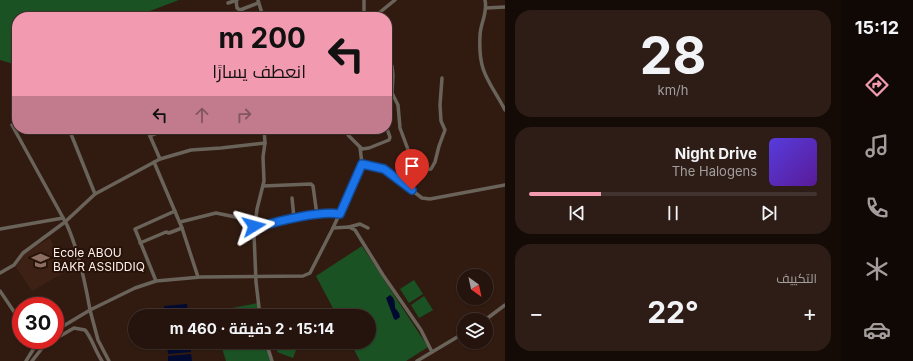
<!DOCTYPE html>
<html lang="ar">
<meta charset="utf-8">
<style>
body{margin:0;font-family:Inter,Cairo,sans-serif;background:#2d1d16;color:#f1f3f6;direction:rtl;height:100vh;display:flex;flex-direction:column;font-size:15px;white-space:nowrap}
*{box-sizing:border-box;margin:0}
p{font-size:13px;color:#a39e9d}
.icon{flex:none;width:22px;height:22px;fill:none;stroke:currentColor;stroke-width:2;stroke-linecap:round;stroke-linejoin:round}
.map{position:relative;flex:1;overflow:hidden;direction:ltr}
.drawer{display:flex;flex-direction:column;gap:10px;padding:10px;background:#140b07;width:336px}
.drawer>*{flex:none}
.hud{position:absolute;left:12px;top:12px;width:380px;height:122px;border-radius:16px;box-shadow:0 1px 3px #0004,0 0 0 1px #42332e;direction:rtl;background:#f29aaf;color:#111;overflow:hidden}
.needle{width:26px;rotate:147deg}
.fabs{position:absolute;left:457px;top:269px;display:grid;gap:8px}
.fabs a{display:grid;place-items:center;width:36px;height:36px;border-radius:50%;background:#25140d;box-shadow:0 1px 3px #0004,0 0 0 1px #42332e;font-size:20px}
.speed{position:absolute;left:12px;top:297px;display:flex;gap:8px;font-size:20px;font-weight:700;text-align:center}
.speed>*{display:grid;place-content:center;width:52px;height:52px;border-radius:50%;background:#25140d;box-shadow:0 1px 3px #0004,0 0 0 1px #42332e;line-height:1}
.speed .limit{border:6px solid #d22;background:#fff;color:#111}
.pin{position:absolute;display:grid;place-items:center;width:34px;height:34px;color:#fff;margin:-41px -17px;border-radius:50% 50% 50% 0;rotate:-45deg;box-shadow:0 0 4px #0007}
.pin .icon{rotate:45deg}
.me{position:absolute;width:44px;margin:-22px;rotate:82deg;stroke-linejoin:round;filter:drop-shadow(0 0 3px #0008)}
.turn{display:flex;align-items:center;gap:14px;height:84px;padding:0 20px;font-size:18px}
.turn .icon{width:52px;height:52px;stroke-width:2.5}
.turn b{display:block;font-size:28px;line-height:34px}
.lanes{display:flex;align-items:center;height:38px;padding:0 20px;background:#0003;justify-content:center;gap:20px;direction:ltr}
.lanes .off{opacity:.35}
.big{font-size:30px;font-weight:700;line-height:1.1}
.drawer .tile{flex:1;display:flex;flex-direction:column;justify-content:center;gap:6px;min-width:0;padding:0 14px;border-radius:16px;background:#2d1d16}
.drawer .dial{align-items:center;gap:0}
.dial b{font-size:52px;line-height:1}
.song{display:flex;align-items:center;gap:12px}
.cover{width:48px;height:48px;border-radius:6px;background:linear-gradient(135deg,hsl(250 70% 55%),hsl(270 70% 35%))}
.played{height:4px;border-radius:2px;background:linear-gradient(90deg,#f29aaf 25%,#42332e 25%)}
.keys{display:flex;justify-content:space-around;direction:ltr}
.heat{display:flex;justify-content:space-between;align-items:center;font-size:22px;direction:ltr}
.trip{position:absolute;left:128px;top:309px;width:248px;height:40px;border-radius:20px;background:#25140d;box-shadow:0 1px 3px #0004,0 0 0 1px #42332e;font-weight:700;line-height:40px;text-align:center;direction:rtl}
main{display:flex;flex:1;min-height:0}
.tab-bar{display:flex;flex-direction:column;width:72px;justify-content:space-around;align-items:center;background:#0f0805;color:#a39e9d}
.tab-bar .icon{width:28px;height:28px}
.tab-bar .current{color:#f29aaf}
.tab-bar b{font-size:18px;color:#f1f3f6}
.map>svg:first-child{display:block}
.built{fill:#3d2114}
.green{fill:#1a5224}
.water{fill:#000a31}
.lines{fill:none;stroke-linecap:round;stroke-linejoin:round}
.minor{stroke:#6a635a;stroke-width:3.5}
.route-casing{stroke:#114b97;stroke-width:10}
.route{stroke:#1a73e8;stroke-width:7}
.labels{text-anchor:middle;stroke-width:4;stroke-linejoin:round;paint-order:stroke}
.poi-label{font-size:12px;fill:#fff2ec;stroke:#271208;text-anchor:start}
</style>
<main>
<nav class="tab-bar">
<b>15:12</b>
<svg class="icon current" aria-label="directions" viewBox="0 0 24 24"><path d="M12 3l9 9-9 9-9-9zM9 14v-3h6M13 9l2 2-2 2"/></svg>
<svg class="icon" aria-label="music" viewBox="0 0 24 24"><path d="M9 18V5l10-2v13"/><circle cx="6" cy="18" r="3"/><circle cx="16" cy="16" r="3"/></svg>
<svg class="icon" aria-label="phone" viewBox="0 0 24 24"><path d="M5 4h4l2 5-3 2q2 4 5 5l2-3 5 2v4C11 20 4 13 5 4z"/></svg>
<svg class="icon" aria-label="climate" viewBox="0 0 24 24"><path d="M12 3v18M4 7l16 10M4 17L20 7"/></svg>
<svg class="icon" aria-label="car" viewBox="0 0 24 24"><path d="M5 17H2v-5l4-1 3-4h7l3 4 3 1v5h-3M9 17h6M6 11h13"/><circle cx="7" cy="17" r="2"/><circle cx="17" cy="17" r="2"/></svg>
</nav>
<section class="drawer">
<div class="tile dial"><b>28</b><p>km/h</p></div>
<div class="tile">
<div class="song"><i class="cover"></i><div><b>Night Drive</b><p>The Halogens</p></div></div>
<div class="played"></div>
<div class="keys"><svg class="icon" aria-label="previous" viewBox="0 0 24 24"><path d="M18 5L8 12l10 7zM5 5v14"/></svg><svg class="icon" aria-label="pause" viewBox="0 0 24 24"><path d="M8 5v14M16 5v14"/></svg><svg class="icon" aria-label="next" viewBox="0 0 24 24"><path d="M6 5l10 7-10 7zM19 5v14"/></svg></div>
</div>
<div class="tile"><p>التكييف</p>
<div class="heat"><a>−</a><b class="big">22°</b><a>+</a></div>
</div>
</section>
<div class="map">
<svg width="505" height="361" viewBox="0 0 505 361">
<rect width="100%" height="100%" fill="#311b11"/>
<!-- built -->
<path class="built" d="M50,238L65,272L32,291L16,267L24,254Z"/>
<!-- green -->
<g class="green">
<path d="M0,0H179L134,17H17V65L0,60Z"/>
<path d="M362,246L428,347L406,361H360L350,342H369V316H337L316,276Z"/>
<path d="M414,280L423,294L409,303L400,289Z"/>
<path d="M424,296L433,310L419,318L411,305Z"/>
<path d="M258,303L261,316H212L211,312Z"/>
<path d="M220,342H267L272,361H226Z"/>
<path d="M280,343L296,350L293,358L277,352Z"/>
</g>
<!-- water -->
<g class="water">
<path d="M390,295C395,298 395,303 395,308L399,313L400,317L396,320L394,319L386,298Z"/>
<path d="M187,304L188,314L165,316L164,306Z"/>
<path d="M190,342L191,352L168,354L167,344Z"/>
<path d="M191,354L192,361H168V356Z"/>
</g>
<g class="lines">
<!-- minor -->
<g class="minor">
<path d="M236,0L237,8L240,10L258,3"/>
<path d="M258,0L263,17"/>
<path d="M364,0V17"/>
<path d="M485,0C488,14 480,23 480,36C478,73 489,80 505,110"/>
<path d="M228,3L237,0"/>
<path d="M486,8L505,7"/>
<path d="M355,17V15"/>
<path d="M374,17L395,0"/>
<path d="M392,93L393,75L392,66"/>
<path d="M387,100L392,93L398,105L400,128L413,163L420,169L424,170L431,169L435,162L439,146L445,130L441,121L440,105L442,78"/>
<path d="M12,125L67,225C79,252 85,281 90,310L135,288L156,281L201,277L303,276L310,273L333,228L362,164L360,147"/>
<path d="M69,129L95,194"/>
<path d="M147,129L160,159"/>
<path d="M347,129L348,135L362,149L369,148L389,140L390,137L387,129"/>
<path d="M371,133L382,129"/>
<path d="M150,136L167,129"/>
<path d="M154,162L182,228L198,277"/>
<path d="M362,164L384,169L422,198L430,199L505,185"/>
<path d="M263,186L311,184L313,186L317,215"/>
<path d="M292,198L294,218"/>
<path d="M180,222L216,213L255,221"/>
<path d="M349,227L360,224L368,228"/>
<path d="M254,228C276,223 319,210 339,213"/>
<path d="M333,228L349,227L355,230L383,275L421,330L432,352"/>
<path d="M0,229L63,218"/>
<path d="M140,243L166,232L169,233L182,228"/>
<path d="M0,273L14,265L23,253L65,222L95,194L160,159L191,150L221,148L265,143"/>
<path d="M156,281L135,229L175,211"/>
<path d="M0,291L21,322"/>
<path d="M260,316L256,282L254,234L257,209L264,181L263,157L265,143L264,129"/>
<path d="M485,320L505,305"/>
<path d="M55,331L90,310L98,340L109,361"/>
<path d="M55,339L74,328L85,330C92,338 95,351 102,361"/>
<path d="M266,342L272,361"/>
<path d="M26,361L36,345L42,340"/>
<path d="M32,361L43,347L53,340"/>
<path d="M417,361L464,333"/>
</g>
</g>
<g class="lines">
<defs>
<path id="route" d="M254,226V228C275,222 319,210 340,214L362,164L384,169L412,190"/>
</defs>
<!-- route casing -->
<use href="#route" class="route-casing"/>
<!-- route -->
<use href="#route" class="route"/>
</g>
<!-- icons -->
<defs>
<symbol id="school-bare" viewBox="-9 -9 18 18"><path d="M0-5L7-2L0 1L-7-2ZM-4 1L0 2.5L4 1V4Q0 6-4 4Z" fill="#8d6e63" stroke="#271208" stroke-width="2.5" paint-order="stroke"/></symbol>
</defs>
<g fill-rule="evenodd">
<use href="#school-bare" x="28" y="248" width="25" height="25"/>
</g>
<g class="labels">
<!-- poi labels -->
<g class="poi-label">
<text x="53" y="257">Ecole ABOU<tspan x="53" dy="14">BAKR ASSIDDIQ</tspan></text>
</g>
</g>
</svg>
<div class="fabs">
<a><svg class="needle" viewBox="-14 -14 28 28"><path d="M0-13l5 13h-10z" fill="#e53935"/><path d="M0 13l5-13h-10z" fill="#a39e9d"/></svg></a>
<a><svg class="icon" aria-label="layers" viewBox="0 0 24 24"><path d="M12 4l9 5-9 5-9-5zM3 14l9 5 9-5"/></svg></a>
</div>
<div class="speed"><div class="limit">30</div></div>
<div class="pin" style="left:412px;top:190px;background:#d93025"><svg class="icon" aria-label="arrive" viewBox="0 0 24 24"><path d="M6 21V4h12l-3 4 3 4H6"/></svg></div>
<svg class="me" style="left:254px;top:226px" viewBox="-20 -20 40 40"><path d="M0-17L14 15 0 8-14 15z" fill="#1a73e8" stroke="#fff" stroke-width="4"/></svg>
<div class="trip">15:14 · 2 دقيقة · 460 m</div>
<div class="hud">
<div class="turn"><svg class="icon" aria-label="left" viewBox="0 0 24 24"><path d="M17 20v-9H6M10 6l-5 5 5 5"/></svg><div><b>200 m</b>انعطف يسارًا</div></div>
<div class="lanes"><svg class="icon" aria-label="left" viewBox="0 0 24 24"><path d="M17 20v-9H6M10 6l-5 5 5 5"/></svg><svg class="icon off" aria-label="ahead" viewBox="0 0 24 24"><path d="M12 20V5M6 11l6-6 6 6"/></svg><svg class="icon off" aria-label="right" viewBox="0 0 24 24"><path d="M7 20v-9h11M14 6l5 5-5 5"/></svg></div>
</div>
</div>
</main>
